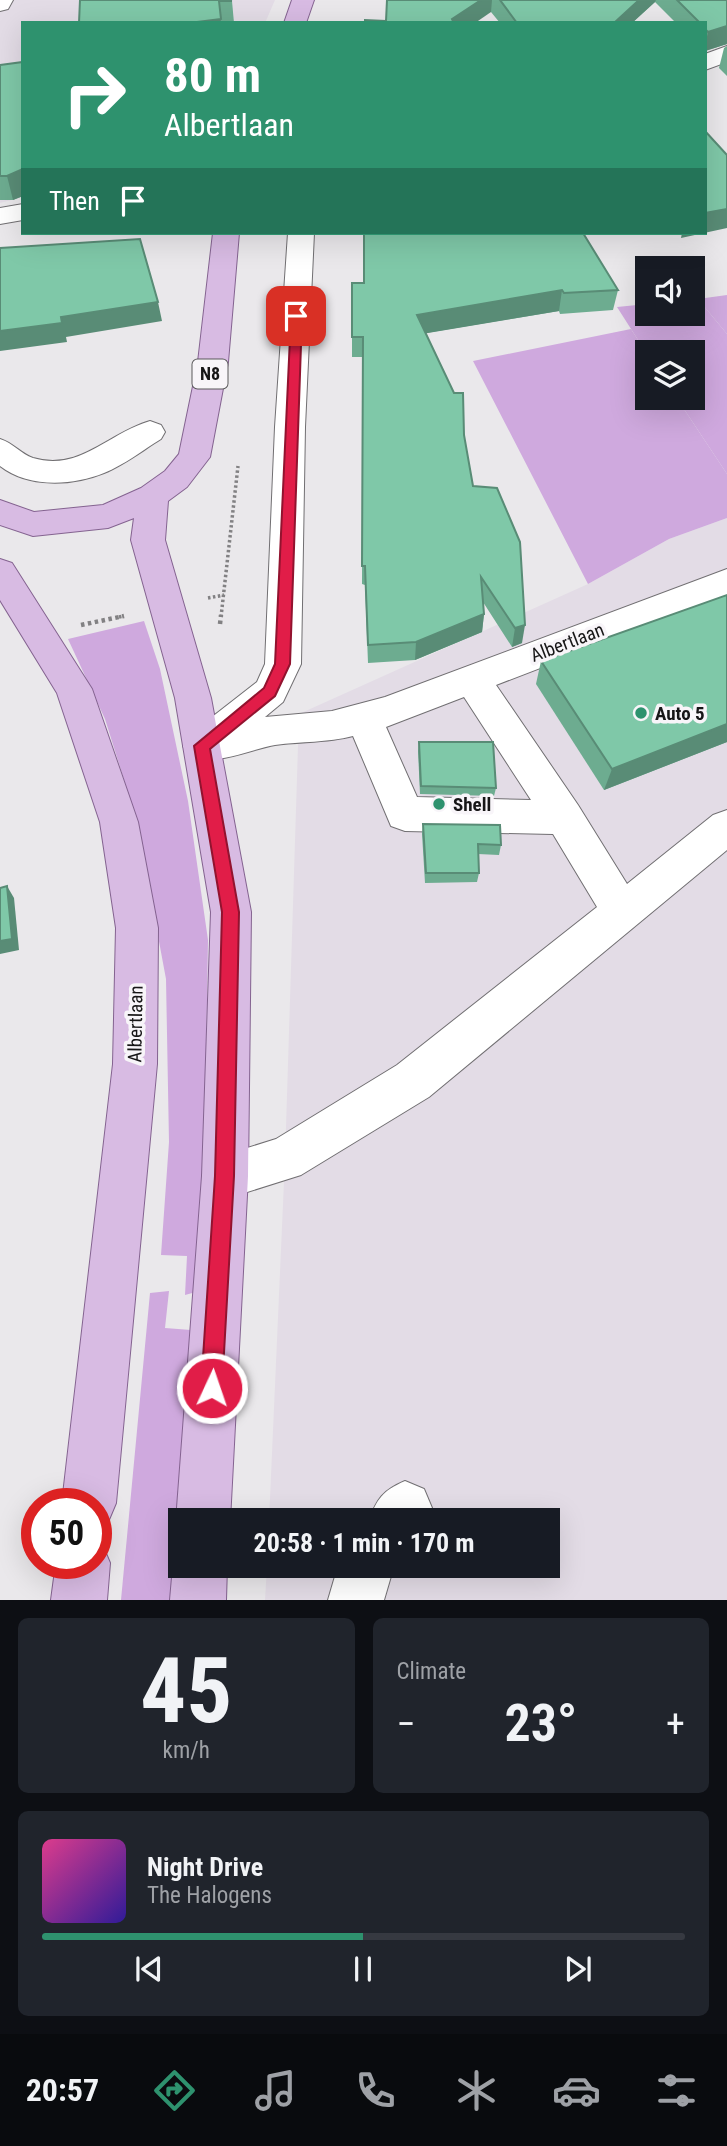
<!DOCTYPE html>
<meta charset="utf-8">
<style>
body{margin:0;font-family:"Roboto Condensed",sans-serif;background:#20242c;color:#f1f3f6;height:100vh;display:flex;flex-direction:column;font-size:26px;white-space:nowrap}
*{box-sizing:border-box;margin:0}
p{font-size:23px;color:#9ea1a6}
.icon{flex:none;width:38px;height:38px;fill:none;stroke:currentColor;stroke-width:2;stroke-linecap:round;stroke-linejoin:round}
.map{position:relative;height:1600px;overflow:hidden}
.panel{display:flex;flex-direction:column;gap:18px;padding:18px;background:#0d0f14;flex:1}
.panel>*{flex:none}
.banner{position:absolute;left:21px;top:21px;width:686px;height:214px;border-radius:0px;box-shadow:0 7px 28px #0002;background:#2e926e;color:#fff;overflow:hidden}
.controls{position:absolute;left:635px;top:256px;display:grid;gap:14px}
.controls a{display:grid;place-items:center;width:70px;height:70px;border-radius:0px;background:#171b24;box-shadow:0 7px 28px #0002;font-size:35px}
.speed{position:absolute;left:21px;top:1488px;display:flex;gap:14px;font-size:35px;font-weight:700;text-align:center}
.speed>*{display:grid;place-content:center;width:91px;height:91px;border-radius:50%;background:#171b24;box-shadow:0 7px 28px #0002;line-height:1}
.speed .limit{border:10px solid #d22;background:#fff;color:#111}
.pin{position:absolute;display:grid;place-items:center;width:60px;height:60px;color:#fff;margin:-30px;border-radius:14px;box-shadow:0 4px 10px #0006}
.me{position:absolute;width:77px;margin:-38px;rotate:3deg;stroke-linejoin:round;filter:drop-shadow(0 0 5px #0008)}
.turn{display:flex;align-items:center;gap:24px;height:147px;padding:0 28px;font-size:32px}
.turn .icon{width:91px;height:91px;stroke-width:2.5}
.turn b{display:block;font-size:49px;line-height:60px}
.then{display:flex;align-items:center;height:66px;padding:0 28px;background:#0003;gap:14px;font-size:26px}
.big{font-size:52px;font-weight:700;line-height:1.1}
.panel .card{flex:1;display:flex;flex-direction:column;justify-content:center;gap:10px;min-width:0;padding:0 24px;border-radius:10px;background:#20242c}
.panel .dial{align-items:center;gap:0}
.dial b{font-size:91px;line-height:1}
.song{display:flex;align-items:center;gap:21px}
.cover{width:84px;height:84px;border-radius:10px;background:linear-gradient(135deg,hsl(330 70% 55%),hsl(250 70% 35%))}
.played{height:7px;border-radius:4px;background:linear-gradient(90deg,#2e926e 50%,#363941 50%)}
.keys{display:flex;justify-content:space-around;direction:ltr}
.heat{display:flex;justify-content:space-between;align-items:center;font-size:38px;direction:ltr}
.panel .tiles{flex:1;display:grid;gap:18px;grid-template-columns:1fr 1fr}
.card:last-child{grid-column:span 2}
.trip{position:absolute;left:168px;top:1508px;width:392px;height:70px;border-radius:0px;background:#171b24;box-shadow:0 7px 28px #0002;font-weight:700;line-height:70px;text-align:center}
.dock{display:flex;height:112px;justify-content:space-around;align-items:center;background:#090b0e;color:#9ea1a6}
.dock .icon{width:49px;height:49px}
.dock .selected{color:#2e926e}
.dock b{font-size:32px;color:#f1f3f6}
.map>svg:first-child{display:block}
.built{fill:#e3dce6}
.green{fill:#cfa9de}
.forest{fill:#cfa8de}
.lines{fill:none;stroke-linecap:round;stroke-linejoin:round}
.minor-casing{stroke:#716f72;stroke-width:2}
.major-casing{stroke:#846390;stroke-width:2}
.path-far1{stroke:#828183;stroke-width:3.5;stroke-dasharray:2.5 2.5;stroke-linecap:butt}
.path{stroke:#828183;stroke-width:4.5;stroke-dasharray:3.5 3.5;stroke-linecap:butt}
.minor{fill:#fff;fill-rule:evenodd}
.major{fill:#d8bbe3;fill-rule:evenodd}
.wall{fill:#6dac90}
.shaded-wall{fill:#598c76}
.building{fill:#7fc8a8;stroke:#598c76;stroke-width:2}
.route{fill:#e11d48;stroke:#92132f;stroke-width:2}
.poi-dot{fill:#2e926e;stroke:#f8f5f9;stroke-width:2.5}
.labels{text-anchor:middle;stroke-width:7;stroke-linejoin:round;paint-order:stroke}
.shield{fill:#f8f5f9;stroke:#5a595b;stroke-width:2}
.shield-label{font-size:18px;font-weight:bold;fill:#171617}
.street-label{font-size:19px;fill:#171617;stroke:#f8f5f9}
.poi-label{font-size:19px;font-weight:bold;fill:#171617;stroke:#f8f5f9;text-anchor:start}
</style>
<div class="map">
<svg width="727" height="1600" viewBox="0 0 727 1600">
<rect width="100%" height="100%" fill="#eae8eb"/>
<!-- built -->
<g class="built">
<path d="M0,0H275L265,23H23V197L0,203Z"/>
<path d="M727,518V1600H265L267,1566H548V1521H269L285,1159L299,714L588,584L669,539Z"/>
</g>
<!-- green -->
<g class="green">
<path d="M727,295V334L698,299Z"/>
<path d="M631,329L647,354L648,397H676L727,474V518L669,539L588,584L473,361Z"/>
<path d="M144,621L160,669L188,801L208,940L205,1127L196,1292L185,1295L187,1256L161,1255L169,1142L166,979L136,818L105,719L68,639Z"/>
<path d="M169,1291L165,1328L191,1330L171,1600H121L150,1293Z"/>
</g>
<!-- forest -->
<path class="forest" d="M698,299L727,334V474L676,397H693V352H648L647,354L617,307L647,304L648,313H693V300Z"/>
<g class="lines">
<defs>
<g id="minor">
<path d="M0,0H13L8,9L0,11Z"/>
<path d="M727,46V62L705,70V54Z"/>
<path d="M23,204V220L0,224V208Z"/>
<path d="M288,233H314L305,427L301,664L283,702L265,717L332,711L385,697L727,569V596L496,685L578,805L627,884L713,815L727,810V850L429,1097L301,1175L225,1199L209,1192L202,1176L209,1160L276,1139L397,1065L597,907L553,834L405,831L391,826L353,736C327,743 302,741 275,745C248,750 216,766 189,757L183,746L189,735L257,682L265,664L275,427ZM464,697L531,800L417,797L386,727Z"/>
<path d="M150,421L161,425L165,432L161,439C143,450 124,465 104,473C72,486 28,488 0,466V439C13,443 21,454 33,458C80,472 108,433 150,421Z"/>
<path d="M405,1481L424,1489L432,1508L426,1521H368C378,1498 382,1491 405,1481Z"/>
<path d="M338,1566H394L384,1600H328Z"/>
</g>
<g id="major">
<path d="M292,0H314L306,23H284Z"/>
<path d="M213,233H239L228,362L210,457L187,487L168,501L165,540L211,698L251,912L248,1176L230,1521H180V1531L176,1521L202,1176L211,912L175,698L131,540L134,518L108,528L33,536L0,525V500L34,512L103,505L141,488L165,471L179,454L198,362Z"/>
<path d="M0,559L12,563L92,689L138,822L158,928L157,1064L116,1503L108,1522L96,1527V1503H62L113,1064L116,928L100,822L57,693L0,600Z"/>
<path d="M96,1541L102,1544L110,1563L107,1600H51L56,1563H96Z"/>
<path d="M180,1548V1566H227L226,1600H170L173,1566Z"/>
</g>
</defs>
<!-- minor casing -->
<use href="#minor" class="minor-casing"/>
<!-- major casing -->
<use href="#major" class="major-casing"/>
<!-- path-far1 -->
<g class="path-far1">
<path d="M208,598L224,595"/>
<path d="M119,617L124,616"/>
<path d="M221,617L238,466"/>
</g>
<!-- path -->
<g class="path">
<path d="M220,624L221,615"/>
<path d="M81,625L124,616"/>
</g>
<!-- minor -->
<use href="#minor" class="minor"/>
<!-- major -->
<use href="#major" class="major"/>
</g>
<!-- wall -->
<g class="wall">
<path d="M80,0L232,1L234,23H79Z"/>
<path d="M386,0H727V44L705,51V23H676L655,2L632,23H500L491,12L386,21Z"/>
<path d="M727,46V76L719,68L724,48Z"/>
<path d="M23,62V196L13,200H0V65Z"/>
<path d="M364,283L618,290L613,310L560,314L559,311L426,333L464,435L473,486L522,643L512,647L483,602L484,614L482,632L415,660L368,663L365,585L362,584L363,357H352V337Z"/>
<path d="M727,595V742L604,790L536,684L541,661Z"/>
<path d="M419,742L496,788L494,796L420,794L418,751Z"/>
<path d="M423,824L501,845L499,855L478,854L479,873L477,882L425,883L422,834Z"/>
</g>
<!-- shaded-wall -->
<g class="shaded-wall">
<path d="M481,0H492L491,12L475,23H452V19Z"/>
<path d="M639,0H656L655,2L632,23H614Z"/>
<path d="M219,1L221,23H189Z"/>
<path d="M727,26V44L705,51V45L708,32Z"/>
<path d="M23,169V196L13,200L7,176Z"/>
<path d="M727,209V228L681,238L682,233H705V213Z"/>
<path d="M562,290L559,311L416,335L417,315Z"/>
<path d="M158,302L162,321L66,337L67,342L0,351V331L61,317Z"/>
<path d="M484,614L482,632L415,660L416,642Z"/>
<path d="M525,625L522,643L512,647L515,628Z"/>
<path d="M727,724V742L604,790L612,769Z"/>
<path d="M7,886L14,898L19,950L0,954V941Z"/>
</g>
<!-- building -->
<g class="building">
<path d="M80,0H221L232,1H219L221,19L189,23H79Z"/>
<path d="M387,0H481L452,19L454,23H365V20L386,21Z"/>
<path d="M500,0H639L614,23H517Z"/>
<path d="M677,0H727V26L708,32L705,29V23H700Z"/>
<path d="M23,62V169L7,176H0V65Z"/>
<path d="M705,131L727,155V209L705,213Z"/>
<path d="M364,233H583L618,290L564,293L562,290L417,315L454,393H463L464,435L473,486L497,488L520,542L525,625L515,628L481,577L484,614L416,642L368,645L365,566H362L363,337H352V283H364Z"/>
<path d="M140,239L158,302L61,317L62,323L0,331V248Z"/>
<path d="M727,595V724L612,769L541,661Z"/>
<path d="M419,742H493L496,788L421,786Z"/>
<path d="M423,824L500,825L501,845L478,844L479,873H426Z"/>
<path d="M7,886L12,939L0,941V888Z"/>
</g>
<!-- route -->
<path class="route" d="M296,312L302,316L290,664L275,696L210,749L239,912L234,1176L222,1388L219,1396L212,1399L204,1396L201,1388L215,1176L222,912L194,746L264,688L275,664L291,316Z"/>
<!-- markers -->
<g class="poi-dot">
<circle cx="641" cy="713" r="7"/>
<circle cx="439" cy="804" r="7"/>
</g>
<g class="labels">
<!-- shield labels -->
<rect class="shield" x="192.5" y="359.5" width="35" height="29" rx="5"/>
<g class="shield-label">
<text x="210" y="380">N8</text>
</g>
<!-- street labels -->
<g class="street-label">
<text transform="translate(567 642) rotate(-21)" y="7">Albertlaan</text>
<text transform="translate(135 1024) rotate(-89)" y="7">Albertlaan</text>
</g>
<!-- poi labels -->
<g class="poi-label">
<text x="655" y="720">Auto 5</text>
<text x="453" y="811">Shell</text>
</g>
</g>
</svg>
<div class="controls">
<a><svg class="icon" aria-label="sound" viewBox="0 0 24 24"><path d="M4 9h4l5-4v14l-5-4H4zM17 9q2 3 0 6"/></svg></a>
<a><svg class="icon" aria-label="layers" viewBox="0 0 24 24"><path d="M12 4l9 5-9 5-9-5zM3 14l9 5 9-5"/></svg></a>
</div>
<div class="speed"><div class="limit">50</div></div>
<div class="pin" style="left:296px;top:316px;background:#d93025"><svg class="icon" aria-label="arrive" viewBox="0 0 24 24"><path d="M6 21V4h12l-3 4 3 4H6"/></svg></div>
<svg class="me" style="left:212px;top:1388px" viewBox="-20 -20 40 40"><circle r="17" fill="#e11d48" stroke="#fff" stroke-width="3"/><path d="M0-11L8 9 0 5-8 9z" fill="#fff"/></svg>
<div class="trip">20:58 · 1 min · 170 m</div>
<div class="banner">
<div class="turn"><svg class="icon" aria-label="right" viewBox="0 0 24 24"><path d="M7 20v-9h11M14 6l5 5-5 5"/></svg><div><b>80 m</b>Albertlaan</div></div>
<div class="then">Then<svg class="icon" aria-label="arrive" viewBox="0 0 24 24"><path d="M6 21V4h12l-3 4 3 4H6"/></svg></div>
</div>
</div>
<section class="panel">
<div class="tiles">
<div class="card dial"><b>45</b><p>km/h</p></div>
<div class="card"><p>Climate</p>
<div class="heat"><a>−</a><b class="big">23°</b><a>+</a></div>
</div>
<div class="card">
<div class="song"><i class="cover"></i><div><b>Night Drive</b><p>The Halogens</p></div></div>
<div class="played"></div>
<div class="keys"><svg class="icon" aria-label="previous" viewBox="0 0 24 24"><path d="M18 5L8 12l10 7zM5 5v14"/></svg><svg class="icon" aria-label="pause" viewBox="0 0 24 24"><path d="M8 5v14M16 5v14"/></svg><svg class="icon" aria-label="next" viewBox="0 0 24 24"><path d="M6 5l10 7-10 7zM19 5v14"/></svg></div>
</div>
</div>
</section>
<nav class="dock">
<b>20:57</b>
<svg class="icon selected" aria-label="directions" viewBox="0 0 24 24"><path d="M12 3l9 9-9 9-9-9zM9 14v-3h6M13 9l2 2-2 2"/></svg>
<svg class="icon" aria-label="music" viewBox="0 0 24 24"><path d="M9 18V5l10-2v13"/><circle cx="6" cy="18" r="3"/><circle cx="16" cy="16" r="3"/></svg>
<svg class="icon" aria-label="phone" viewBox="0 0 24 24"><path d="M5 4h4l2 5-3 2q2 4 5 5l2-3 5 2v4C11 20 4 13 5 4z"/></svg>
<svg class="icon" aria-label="climate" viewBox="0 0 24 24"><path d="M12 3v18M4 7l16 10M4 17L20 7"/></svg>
<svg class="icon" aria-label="car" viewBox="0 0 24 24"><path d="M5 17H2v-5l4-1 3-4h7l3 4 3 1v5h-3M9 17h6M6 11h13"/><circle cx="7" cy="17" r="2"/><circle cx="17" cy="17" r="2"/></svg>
<svg class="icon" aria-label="filters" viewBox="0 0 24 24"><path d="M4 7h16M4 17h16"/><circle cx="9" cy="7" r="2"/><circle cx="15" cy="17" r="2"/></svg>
</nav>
